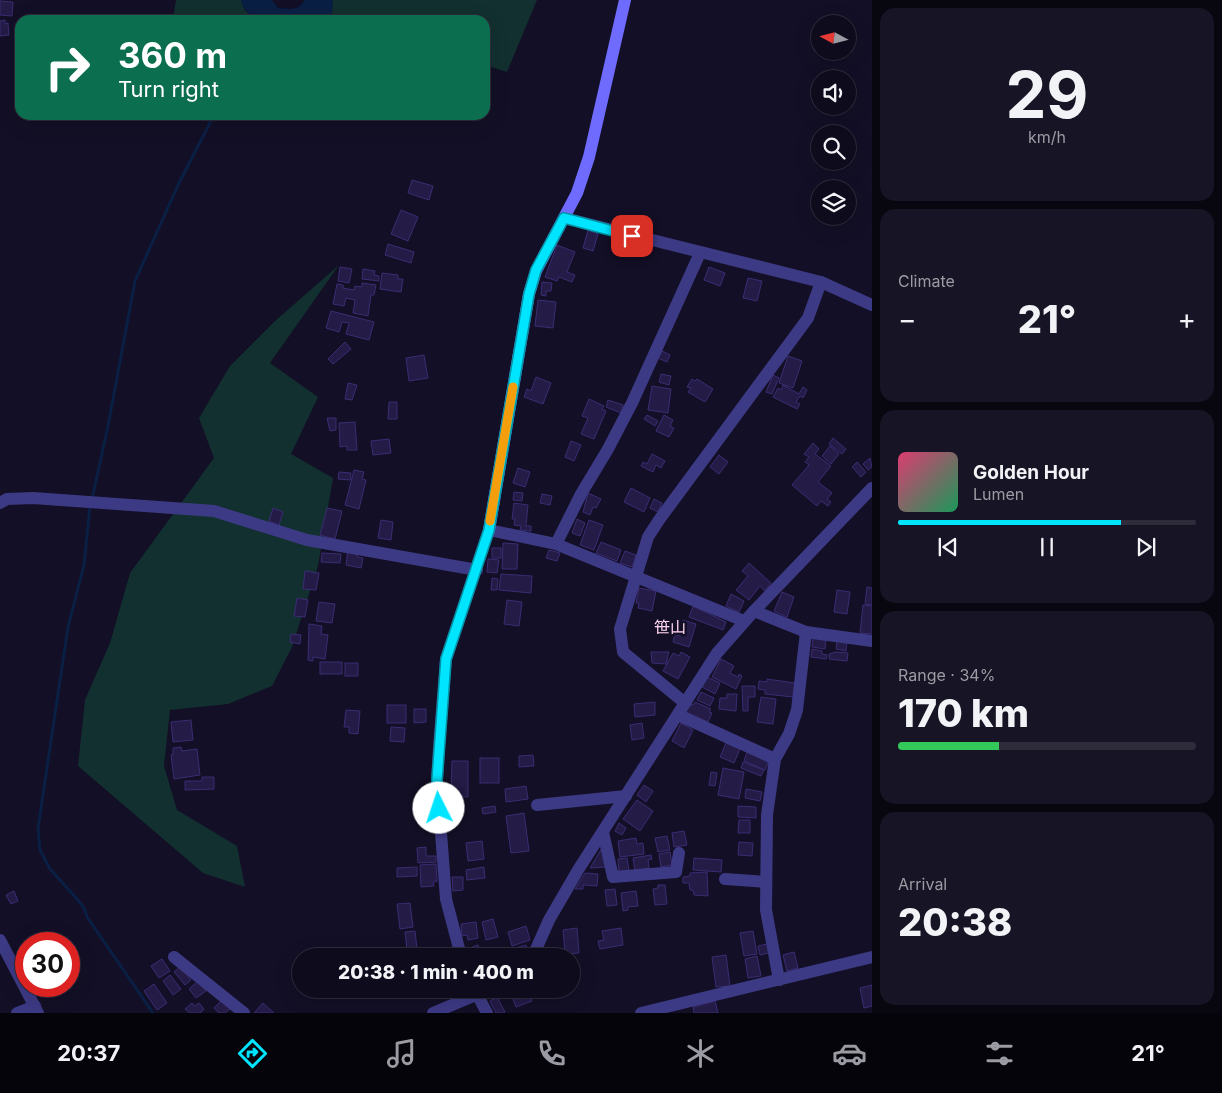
<!DOCTYPE html>
<meta charset="utf-8">
<style>
body{margin:0;font-family:Inter,"Noto Sans JP",sans-serif;background:#171425;color:#f1f3f6;height:100vh;display:flex;flex-direction:column;font-size:19px;white-space:nowrap}
*{box-sizing:border-box;margin:0}
p{font-size:16px;color:#9b9ba3}
.icon{flex:none;width:28px;height:28px;fill:none;stroke:currentColor;stroke-width:2;stroke-linecap:round;stroke-linejoin:round}
.map{position:relative;flex:1;overflow:hidden}
.panel{display:flex;flex-direction:column;gap:8px;padding:8px;background:#08060f;width:350px}
.panel>*{flex:none}
.guide{position:absolute;left:15px;top:15px;width:475px;height:105px;border-radius:15px;box-shadow:0 5px 20px #0002,0 0 0 1px #2e2b3b;background:#0b6e4f;color:#fff;overflow:hidden}
.needle{width:32px;rotate:277deg}
.tools{position:absolute;left:811px;top:15px;display:grid;gap:10px}
.tools a{display:grid;place-items:center;width:45px;height:45px;border-radius:50%;background:#0e0b1c;box-shadow:0 5px 20px #0002,0 0 0 1px #2e2b3b;font-size:25px}
.speed{position:absolute;left:15px;top:932px;display:flex;gap:10px;font-size:25px;font-weight:700;text-align:center}
.speed>*{display:grid;place-content:center;width:65px;height:65px;border-radius:50%;background:#0e0b1c;box-shadow:0 5px 20px #0002,0 0 0 1px #2e2b3b;line-height:1}
.speed .limit{border:8px solid #d22;background:#fff;color:#111}
.pin{position:absolute;display:grid;place-items:center;width:42px;height:42px;color:#fff;margin:-21px;border-radius:10px;box-shadow:0 2px 8px #0006}
.me{position:absolute;width:55px;margin:-28px;rotate:356deg;stroke-linejoin:round;filter:drop-shadow(0 0 4px #0008)}
.turn{display:flex;align-items:center;gap:18px;height:105px;padding:0 20px;font-size:22px}
.turn .icon{width:65px;height:65px;stroke-width:2.5}
.turn b{display:block;font-size:35px;line-height:42px}
.big{font-size:38px;font-weight:800;line-height:1.1}
.panel .tile{flex:1;display:flex;flex-direction:column;justify-content:center;gap:8px;min-width:0;padding:0 18px;border-radius:15px;background:#171425}
.panel .dial{align-items:center;gap:0}
.dial b{font-size:65px;line-height:1}
.song{display:flex;align-items:center;gap:15px}
.cover{width:60px;height:60px;border-radius:8px;background:linear-gradient(135deg,hsl(340 70% 55%),hsl(150 70% 35%))}
.played{height:5px;border-radius:2px;background:linear-gradient(90deg,#00e5ff 75%,#2e2b3b 75%)}
.keys{display:flex;justify-content:space-around;direction:ltr}
.heat{display:flex;justify-content:space-between;align-items:center;font-size:28px;direction:ltr}
.charge{height:8px;border-radius:4px;background:linear-gradient(90deg,#34c759 34%,#2e2b3b 0)}
.trip{position:absolute;left:292px;top:948px;width:288px;height:50px;border-radius:25px;background:#0e0b1c;box-shadow:0 5px 20px #0002,0 0 0 1px #2e2b3b;font-weight:800;line-height:50px;text-align:center}
.dock{display:flex;height:80px;justify-content:space-around;align-items:center;background:#06040b;color:#9b9ba3}
.dock .icon{width:35px;height:35px}
.dock .on{color:#00e5ff}
.dock b{font-size:22px;color:#f1f3f6}
main{display:flex;flex:1;min-height:0}
.map>svg:first-child{display:block}
.green{fill:#12302f}
.water{fill:#0a1f44}
.lines{fill:none;stroke-linecap:round;stroke-linejoin:round}
.stream{stroke:#0a1f44;stroke-width:3}
.building{fill:#241b47;stroke:#3b2d73}
.street{stroke:#3d3a85;stroke-width:12}
.secondary{stroke:#6f6bff;stroke-width:12}
.route-casing{stroke:#0095a6;stroke-width:12}
.route{stroke:#00e5ff;stroke-width:9}
.slow{stroke:#f59e0b;stroke-width:9}
.labels{text-anchor:middle;stroke-width:5;stroke-linejoin:round;paint-order:stroke}
.neighbourhood-label{font-size:16px;fill:#ffd6f0;stroke:#130f26}
</style>
<main>
<div class="map">
<svg width="872" height="1013" viewBox="0 0 872 1013">
<rect width="100%" height="100%" fill="#130f26"/>
<!-- green -->
<g class="green">
<path d="M176,0H241L244,9L255,20H173Z"/>
<path d="M333,0H537L507,72L485,65V20H331Z"/>
<path d="M339,265L270,363L318,397L291,454L333,478L318,566L292,647L272,686L228,704L170,710L164,766L177,810L237,846L245,887L203,873L78,766L85,700L110,643L130,573L214,458L199,418L230,366L275,321Z"/>
</g>
<!-- water -->
<path class="water" d="M241,0H272L278,8L291,9L299,7L305,0H333L331,20H255L244,8Z"/>
<g class="lines">
<!-- stream -->
<g class="stream">
<path d="M92,499L108,426L135,281L179,183L214,115"/>
<path d="M90,506L84,565L68,627L38,828L40,850L50,869L77,899L84,908L87,917L153,1013"/>
</g>
</g>
<!-- building -->
<g class="building">
<path d="M0,1L13,2L12,16L0,15Z"/>
<path d="M5,20V24L8,23L9,35L0,36V21Z"/>
<path d="M412,180L433,186L429,200L408,193Z"/>
<path d="M401,210L418,217L408,241L391,234Z"/>
<path d="M588,230L598,234L593,251L583,248Z"/>
<path d="M388,244L414,252L411,263L385,255Z"/>
<path d="M557,245L575,252L567,272L575,275L572,282L559,277L557,281L545,277Z"/>
<path d="M340,267L352,269L349,283L338,281Z"/>
<path d="M709,267L725,273L720,286L704,280Z"/>
<path d="M363,269L375,271L374,275L379,276V281L362,279Z"/>
<path d="M382,273L398,275V279H403L401,292L380,289Z"/>
<path d="M748,278L762,281L757,301L743,298Z"/>
<path d="M542,282L552,283L551,291H546V296L541,295Z"/>
<path d="M362,283L376,285L374,295H371L368,316L353,313L355,300L346,298L344,306L333,304L337,284L343,285V288L354,290L355,286L362,287Z"/>
<path d="M538,300L556,302L553,328L535,326Z"/>
<path d="M331,311L374,322L369,340L346,334L349,323L342,322L339,332L326,328Z"/>
<path d="M345,342L351,349L333,364L328,359Z"/>
<path d="M662,351L670,355L667,362L658,358Z"/>
<path d="M424,355L428,378L409,381L406,358Z"/>
<path d="M788,356L802,361L793,388L779,383Z"/>
<path d="M661,374L671,376L669,385L659,382Z"/>
<path d="M773,375L779,378L772,394L766,392Z"/>
<path d="M536,377L551,383L543,404L524,397L527,389L531,391Z"/>
<path d="M692,379L695,381L697,379L713,389L705,402L688,392L691,388L687,387Z"/>
<path d="M348,383L357,385L352,400L345,399Z"/>
<path d="M783,385L799,394L803,387L807,390L803,398L800,396L796,402L800,404L797,409L773,397L778,388L781,390Z"/>
<path d="M652,386L671,389L668,413L648,410Z"/>
<path d="M589,399L604,406L602,409L606,411L594,439L581,434L588,418L582,416Z"/>
<path d="M608,400L623,405L621,413L606,407Z"/>
<path d="M389,402H397V419H388Z"/>
<path d="M647,415L658,421L655,426L644,419Z"/>
<path d="M664,415L673,420L670,426L674,428L669,437L656,431Z"/>
<path d="M327,418H336V430L330,431Z"/>
<path d="M355,422L357,450H347V446L340,447L339,423Z"/>
<path d="M833,438L846,449L842,454L829,444Z"/>
<path d="M389,439L391,453L373,455L371,441Z"/>
<path d="M571,441L581,445L574,461L565,457Z"/>
<path d="M813,443L819,449L815,454L831,466L818,482L832,493L827,499L831,502L828,506L821,501L817,506L792,485L809,465L805,462L809,457L804,454Z"/>
<path d="M830,446L839,454L831,464L822,456Z"/>
<path d="M652,454L665,461L661,468L656,465L653,472L641,466L643,462L647,464Z"/>
<path d="M719,455L728,462L719,474L710,467Z"/>
<path d="M870,458L872,467L868,470L863,464Z"/>
<path d="M857,462L866,472L861,477L852,467Z"/>
<path d="M518,468L530,472L525,487L513,483Z"/>
<path d="M354,470L364,472L362,479L366,480L359,509L345,505Z"/>
<path d="M339,472L351,473L350,480L338,479Z"/>
<path d="M631,488L650,498L644,512L624,502Z"/>
<path d="M514,492L523,493L522,501L513,500Z"/>
<path d="M588,493L601,499L596,508L593,507L590,515L583,512Z"/>
<path d="M542,494L552,496L550,505L540,503Z"/>
<path d="M654,499L662,503L658,512L650,508Z"/>
<path d="M514,503L528,505L526,526H531V531L520,530L521,526L514,525L515,519H512Z"/>
<path d="M273,508L283,512L279,525L269,521Z"/>
<path d="M327,508L342,511L335,539L320,535Z"/>
<path d="M577,519L585,523L580,536L572,533Z"/>
<path d="M381,520L393,522L391,540L378,538Z"/>
<path d="M589,520L603,525L594,550L580,545Z"/>
<path d="M601,542L621,550L617,561L596,553Z"/>
<path d="M503,543L518,544L517,569H502Z"/>
<rect x="492" y="548" width="9" height="10"/>
<path d="M348,549L359,551L357,557L363,558L361,568L346,565Z"/>
<path d="M549,550L560,553L557,561L546,558Z"/>
<path d="M625,551L636,555L632,567L620,563Z"/>
<path d="M322,553L341,554L340,563L321,562Z"/>
<path d="M488,559L499,560L497,573L487,572Z"/>
<path d="M749,563L771,583L765,591L760,586L749,600L736,590L748,576L742,571Z"/>
<path d="M305,571L319,573L316,590L303,589Z"/>
<path d="M501,574L532,576L531,593L499,590Z"/>
<path d="M492,578L498,579L497,590H491Z"/>
<path d="M867,587L872,588V605L865,604Z"/>
<path d="M639,588L656,591L652,611L638,608L639,603H636Z"/>
<path d="M837,590L850,592L847,614L834,612Z"/>
<path d="M782,592L794,597L787,617L774,611Z"/>
<path d="M731,594L744,601L739,612L726,606Z"/>
<path d="M297,598L308,600L305,617L294,616Z"/>
<path d="M507,600L522,602L519,626L504,624Z"/>
<path d="M319,602L335,604L332,623L316,621Z"/>
<path d="M863,605L872,606V634L860,633Z"/>
<path d="M693,606L726,622L723,630L689,617Z"/>
<path d="M683,620L696,624L689,647L673,642L675,634L679,636Z"/>
<path d="M309,624L322,626L321,634L328,635L325,659L313,657V661L308,660Z"/>
<path d="M291,634L301,635L300,644L290,642Z"/>
<path d="M813,638L826,640L825,649L812,647Z"/>
<path d="M837,640L847,641L846,651L836,649Z"/>
<path d="M812,649L822,651V654L827,655L826,659L811,657Z"/>
<path d="M651,652H669L666,664L652,663Z"/>
<path d="M681,652L690,657L678,679L663,671L673,653L679,656Z"/>
<path d="M836,652L848,653L847,661L829,659V654Z"/>
<path d="M721,659L734,666L730,673L738,677L739,674L742,676L736,689L712,677Z"/>
<rect x="320" y="662" width="22" height="12"/>
<rect x="345" y="663" width="13" height="13"/>
<path d="M707,677L720,683L715,694L702,687Z"/>
<path d="M767,679L795,683L793,697L765,694V690L758,689L759,681L767,682Z"/>
<path d="M742,686H755V697H748V711H743Z"/>
<path d="M701,692L714,698L710,706L697,700Z"/>
<path d="M727,694H737L736,711L719,709L720,698H727Z"/>
<path d="M761,697L776,699L773,724L757,722Z"/>
<path d="M655,702V715L635,717L634,704Z"/>
<path d="M695,702L711,709L709,712L712,713L708,722L686,712L690,704L693,705Z"/>
<rect x="387" y="705" width="19" height="18"/>
<path d="M414,709H426V722L414,723Z"/>
<path d="M346,710L360,711L358,734L349,733V727H344Z"/>
<path d="M191,720L193,740L173,742L171,722Z"/>
<path d="M642,723L644,738L632,740L630,725Z"/>
<path d="M681,723L693,730L684,748L672,741Z"/>
<path d="M391,727L405,728L404,742L390,741Z"/>
<path d="M726,743L740,749L734,763L720,757Z"/>
<path d="M181,747L182,751L197,749L200,775L174,779L171,755H173V748Z"/>
<path d="M747,752L769,761L765,770L744,761Z"/>
<path d="M533,755L534,766L519,767V756Z"/>
<rect x="480" y="758" width="19" height="25"/>
<path d="M452,761H468V797H451Z"/>
<path d="M743,762L764,770L761,776L741,768Z"/>
<path d="M723,768L744,772L739,799L718,795Z"/>
<path d="M711,772L717,773L715,786L709,785Z"/>
<path d="M202,777H214V789L185,790V781H202Z"/>
<path d="M644,785L653,791L646,802L637,795Z"/>
<path d="M526,786L528,799L506,802L505,789Z"/>
<path d="M746,789L762,792L760,801L745,798Z"/>
<path d="M637,800L653,811L640,831L623,819Z"/>
<path d="M495,806L496,812L483,814L482,808Z"/>
<path d="M738,806L756,807V818L738,817Z"/>
<path d="M524,813L529,851L511,853L506,816Z"/>
<path d="M739,820H750V833H738Z"/>
<path d="M619,823L626,828L622,835L615,831Z"/>
<path d="M684,831L687,845L674,847L672,833Z"/>
<path d="M667,836L670,850L658,852L655,838Z"/>
<path d="M636,838L637,844L643,843L644,854L620,857L618,841Z"/>
<path d="M482,841L484,859L468,861L466,843Z"/>
<path d="M739,842L753,843L752,856L738,855Z"/>
<path d="M426,847V856H436V862L418,863L417,848Z"/>
<path d="M602,848L606,867L590,868Z"/>
<path d="M670,852L672,865L661,867L659,854Z"/>
<path d="M651,855L652,859L648,860L649,868L635,871L633,858Z"/>
<path d="M627,858L629,871L619,872L618,859Z"/>
<path d="M694,858L722,860L721,872L693,870Z"/>
<path d="M436,864L437,881L433,882L434,886L421,887L420,865Z"/>
<path d="M417,867V876L397,877V868Z"/>
<path d="M484,867L485,878L467,880L466,870Z"/>
<path d="M707,872L708,896L694,895L693,890H690L689,883H683V877L690,876V873Z"/>
<path d="M585,873L598,874L597,886L583,885V889H575Z"/>
<path d="M452,877H463V890L453,891Z"/>
<path d="M658,885H665L667,904L655,905L653,889L658,888Z"/>
<path d="M615,889L617,905L607,906L605,890Z"/>
<path d="M14,891L18,901L11,904L6,895Z"/>
<path d="M636,891L638,906L628,907V910L623,911L621,893Z"/>
<path d="M410,903L413,927L400,929L397,904Z"/>
<path d="M493,919L498,937L486,940L482,922Z"/>
<path d="M476,922L478,938L468,940L467,935L462,936L461,924Z"/>
<path d="M526,926L530,940L512,946L508,932Z"/>
<path d="M577,928L579,953L565,954L563,930Z"/>
<path d="M621,928L623,945L600,949L598,941L604,940L602,931Z"/>
<path d="M415,931L417,949L407,950L405,932Z"/>
<path d="M753,931L757,954L744,956L740,933Z"/>
<path d="M767,944L769,953L760,955L758,946Z"/>
<path d="M478,945L481,956H469L467,949Z"/>
<path d="M526,945L528,951L525,952L526,956H515L512,949Z"/>
<path d="M794,952L798,968L787,971L783,955Z"/>
<path d="M726,955L730,986L716,987L712,957Z"/>
<path d="M757,956L761,976L748,978L745,959Z"/>
<path d="M162,959L170,971L159,978L151,966Z"/>
<path d="M180,967L191,980L185,985L174,972Z"/>
<path d="M170,975L181,989L173,995L163,981Z"/>
<path d="M198,981L206,991L196,998L189,989Z"/>
<path d="M154,984L167,1003L157,1010L144,991Z"/>
<path d="M872,985V1006L864,1008L860,988Z"/>
<path d="M444,989H462V992L447,996Z"/>
<path d="M509,989H528L532,1001L516,1007Z"/>
<path d="M497,997L505,1012L503,1013H496L490,1001Z"/>
<path d="M222,1000L230,1009L225,1013H219L214,1008Z"/>
<path d="M715,1001L718,1013H694L693,1007Z"/>
<path d="M192,1003L195,1006L199,1003L204,1009L200,1013H190L185,1009Z"/>
<path d="M263,1003L274,1013H254Z"/>
</g>
<g class="lines">
<!-- street -->
<g class="street">
<path d="M564,218L821,282L872,305"/>
<path d="M0,503L7,499L33,498L214,511L307,540L477,570"/>
<path d="M556,544L581,494L608,449L632,403L700,253"/>
<path d="M754,611L806,632L872,641"/>
<path d="M685,703L623,652L620,629L648,537L659,520L808,318L821,282"/>
<path d="M678,715L775,759"/>
<path d="M537,805L626,796"/>
<path d="M603,832L613,877L676,872L679,853"/>
<path d="M725,879L766,882"/>
<path d="M0,940L38,1013"/>
<path d="M461,956L446,899L437,780L439,747L446,659L489,530L556,544L744,621"/>
<path d="M533,956L549,920L578,870L717,653L754,611L872,488"/>
<path d="M174,957L244,1013"/>
<path d="M779,980L766,910L767,815L775,759L789,734L797,710L806,632"/>
<path d="M477,994L487,1013"/>
<path d="M17,1013L35,1006"/>
<path d="M433,1013L490,989"/>
<path d="M641,1013L872,957"/>
</g>
<!-- secondary -->
<path class="secondary" d="M489,530L529,294L536,271L577,193L589,157L625,0"/>
</g>
<g class="lines">
<defs>
<path id="route" d="M439,808L437,780L446,659L489,530L529,294L536,270L564,218L632,236"/>
</defs>
<!-- route casing -->
<use href="#route" class="route-casing"/>
<!-- route -->
<use href="#route" class="route"/>
<!-- slow -->
<path class="slow" d="M490,521L513,387"/>
</g>
<g class="labels">
<!-- neighbourhood labels -->
<g class="neighbourhood-label">
<text x="670" y="633">笹山</text>
</g>
</g>
</svg>
<div class="tools">
<a><svg class="needle" viewBox="-14 -14 28 28"><path d="M0-13l5 13h-10z" fill="#e53935"/><path d="M0 13l5-13h-10z" fill="#9b9ba3"/></svg></a>
<a><svg class="icon" aria-label="sound" viewBox="0 0 24 24"><path d="M4 9h4l5-4v14l-5-4H4zM17 9q2 3 0 6"/></svg></a>
<a><svg class="icon" aria-label="search" viewBox="0 0 24 24"><circle cx="10" cy="10" r="6"/><path d="M15 15l6 6"/></svg></a>
<a><svg class="icon" aria-label="layers" viewBox="0 0 24 24"><path d="M12 4l9 5-9 5-9-5zM3 14l9 5 9-5"/></svg></a>
</div>
<div class="speed"><div class="limit">30</div></div>
<div class="pin" style="left:632px;top:236px;background:#d93025"><svg class="icon" aria-label="arrive" viewBox="0 0 24 24"><path d="M6 21V4h12l-3 4 3 4H6"/></svg></div>
<svg class="me" style="left:439px;top:808px" viewBox="-20 -20 40 40"><circle r="19" fill="#fff"/><path d="M0-13L10 11 0 6-10 11z" fill="#00e5ff"/></svg>
<div class="trip">20:38 · 1 min · 400 m</div>
<div class="guide">
<div class="turn"><svg class="icon" aria-label="right" viewBox="0 0 24 24"><path d="M7 20v-9h11M14 6l5 5-5 5"/></svg><div><b>360 m</b>Turn right</div></div>
</div>
</div>
<section class="panel">
<div class="tile dial"><b>29</b><p>km/h</p></div>
<div class="tile"><p>Climate</p>
<div class="heat"><a>−</a><b class="big">21°</b><a>+</a></div>
</div>
<div class="tile">
<div class="song"><i class="cover"></i><div><b>Golden Hour</b><p>Lumen</p></div></div>
<div class="played"></div>
<div class="keys"><svg class="icon" aria-label="previous" viewBox="0 0 24 24"><path d="M18 5L8 12l10 7zM5 5v14"/></svg><svg class="icon" aria-label="pause" viewBox="0 0 24 24"><path d="M8 5v14M16 5v14"/></svg><svg class="icon" aria-label="next" viewBox="0 0 24 24"><path d="M6 5l10 7-10 7zM19 5v14"/></svg></div>
</div>
<div class="tile"><p>Range · 34%</p><b class="big">170 km</b><div class="charge"></div></div>
<div class="tile"><p>Arrival</p><b class="big">20:38</b></div>
</section>
</main>
<nav class="dock">
<b>20:37</b>
<svg class="icon on" aria-label="directions" viewBox="0 0 24 24"><path d="M12 3l9 9-9 9-9-9zM9 14v-3h6M13 9l2 2-2 2"/></svg>
<svg class="icon" aria-label="music" viewBox="0 0 24 24"><path d="M9 18V5l10-2v13"/><circle cx="6" cy="18" r="3"/><circle cx="16" cy="16" r="3"/></svg>
<svg class="icon" aria-label="phone" viewBox="0 0 24 24"><path d="M5 4h4l2 5-3 2q2 4 5 5l2-3 5 2v4C11 20 4 13 5 4z"/></svg>
<svg class="icon" aria-label="climate" viewBox="0 0 24 24"><path d="M12 3v18M4 7l16 10M4 17L20 7"/></svg>
<svg class="icon" aria-label="car" viewBox="0 0 24 24"><path d="M5 17H2v-5l4-1 3-4h7l3 4 3 1v5h-3M9 17h6M6 11h13"/><circle cx="7" cy="17" r="2"/><circle cx="17" cy="17" r="2"/></svg>
<svg class="icon" aria-label="filters" viewBox="0 0 24 24"><path d="M4 7h16M4 17h16"/><circle cx="9" cy="7" r="2"/><circle cx="15" cy="17" r="2"/></svg>
<b>21°</b>
</nav>
